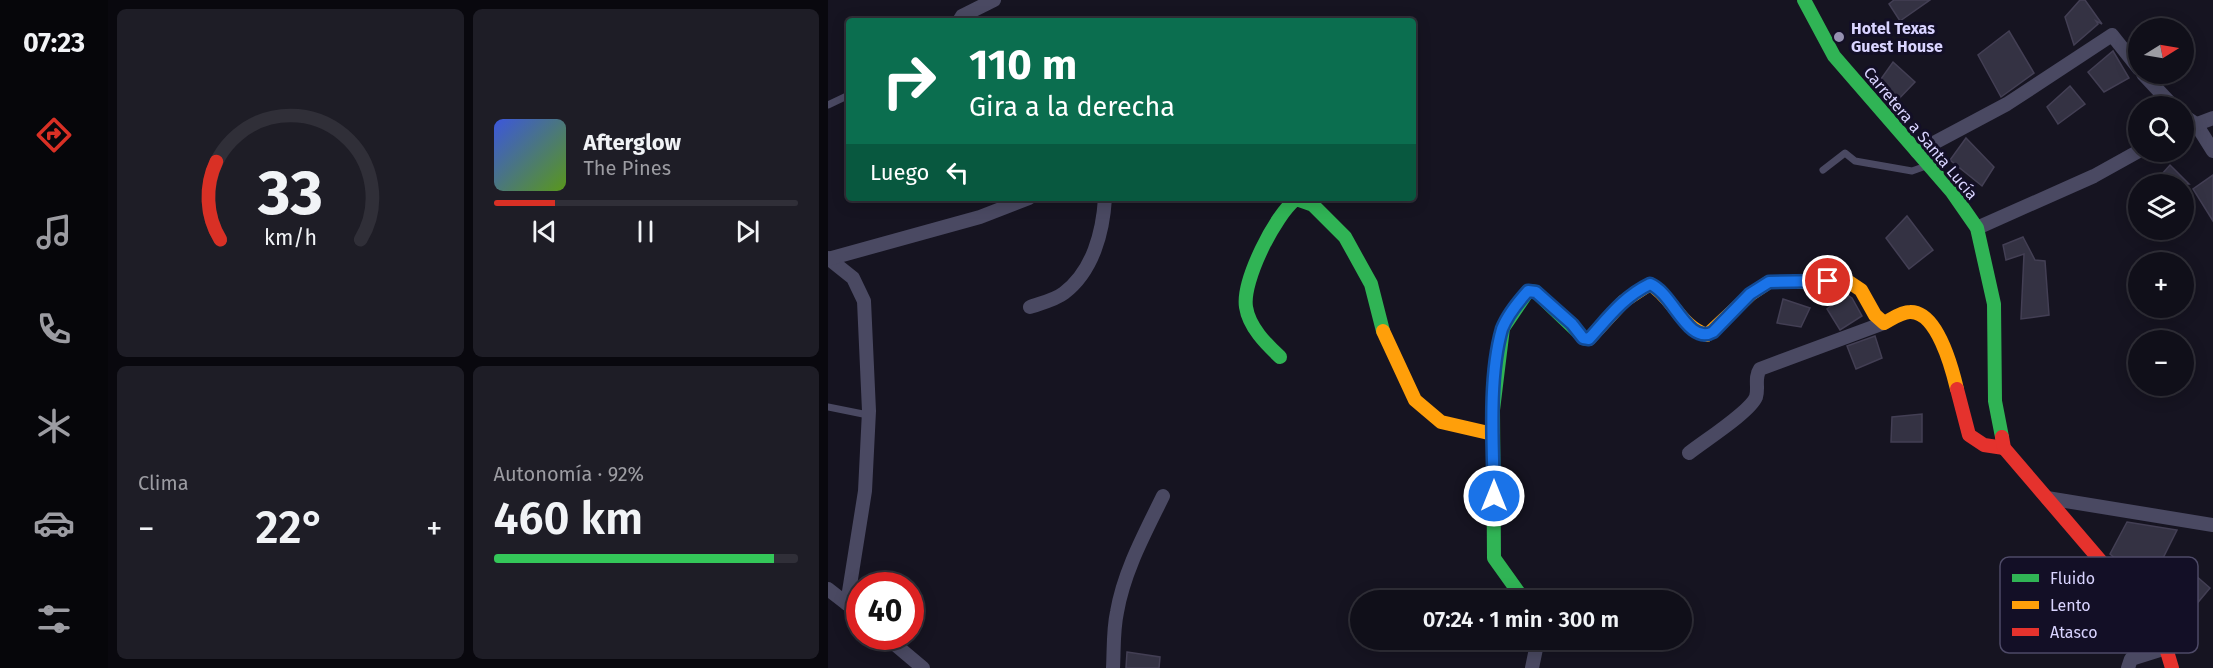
<!DOCTYPE html>
<html lang="es">
<meta charset="utf-8">
<style>
body{margin:0;font-family:"Fira Sans",sans-serif;background:#1e1d26;color:#f1f3f6;height:100vh;display:flex;flex-direction:column;font-size:22px;white-space:nowrap}
*{box-sizing:border-box;margin:0}
p{font-size:20px;color:#9c9ca2}
.icon{flex:none;width:33px;height:33px;fill:none;stroke:currentColor;stroke-width:2;stroke-linecap:round;stroke-linejoin:round}
.map{position:relative;flex:1;overflow:hidden}
.panel{display:flex;flex-direction:column;gap:9px;padding:9px;background:#09080e;width:720px}
.panel>*{flex:none}
.hud{position:absolute;left:18px;top:18px;width:570px;height:183px;border-radius:6px;box-shadow:0 3px 15px #0003,0 0 0 2px #302f38;background:#0b6e4f;color:#fff;overflow:hidden}
.needle{width:39px;rotate:79deg}
.buttons{position:absolute;left:1300px;top:18px;display:grid;gap:12px}
.buttons a{display:grid;place-items:center;width:66px;height:66px;border-radius:50%;background:#100f19;box-shadow:0 3px 15px #0003,0 0 0 2px #302f38;font-size:30px}
.speed{position:absolute;left:18px;top:572px;display:flex;gap:12px;font-size:30px;font-weight:700;text-align:center}
.speed>*{display:grid;place-content:center;width:78px;height:78px;border-radius:50%;background:#100f19;box-shadow:0 3px 15px #0003,0 0 0 2px #302f38;line-height:1}
.speed .limit{border:9px solid #d22;background:#fff;color:#111}
.pin{position:absolute;display:grid;place-items:center;width:51px;height:51px;color:#fff;margin:-26px;border:3px solid #fff;border-radius:50%;box-shadow:0 2px 6px #0007}
.me{position:absolute;width:66px;margin:-33px;rotate:0deg;stroke-linejoin:round;filter:drop-shadow(0 0 4px #0008)}
.turn{display:flex;align-items:center;gap:21px;height:126px;padding:0 24px;font-size:27px}
.turn .icon{width:78px;height:78px;stroke-width:2.5}
.turn b{display:block;font-size:42px;line-height:51px}
.then{display:flex;align-items:center;height:57px;padding:0 24px;background:#0003;gap:12px;font-size:22px}
.big{font-size:45px;font-weight:600;line-height:1.1}
.panel .card{flex:1;display:flex;flex-direction:column;justify-content:center;gap:9px;min-width:0;padding:0 21px;border-radius:9px;background:#1e1d26}
.panel .dial{align-items:center;gap:0}
.dial svg{height:156px;overflow:visible;fill:none;stroke:#302f38;stroke-width:7;stroke-linecap:round;text-anchor:middle}
.dial text{fill:#f1f3f6;stroke:none}
.song{display:flex;align-items:center;gap:18px}
.cover{width:72px;height:72px;border-radius:9px;background:linear-gradient(135deg,hsl(230 70% 55%),hsl(90 70% 35%))}
.played{height:6px;border-radius:3px;background:linear-gradient(90deg,#d93025 20%,#302f38 20%)}
.keys{display:flex;justify-content:space-around;direction:ltr}
.heat{display:flex;justify-content:space-between;align-items:center;font-size:33px;direction:ltr}
.charge{height:9px;border-radius:4px;background:linear-gradient(90deg,#34c759 92%,#302f38 0)}
.panel .tiles{flex:1;display:grid;gap:9px;grid-template-columns:repeat(2,1fr)}
.trip{position:absolute;left:522px;top:590px;width:342px;height:60px;border-radius:30px;background:#100f19;box-shadow:0 3px 15px #0003,0 0 0 2px #302f38;font-weight:600;line-height:60px;text-align:center}
main{display:flex;flex:1;min-height:0}
.tab-bar{display:flex;flex-direction:column;width:108px;justify-content:space-around;align-items:center;background:#06060a;color:#9c9ca2}
.tab-bar .icon{width:42px;height:42px}
.tab-bar .active{color:#d93025}
.tab-bar b{font-size:27px;color:#f1f3f6}
.map>svg:first-child{display:block}
.building{fill:#343243;stroke:#433f54;stroke-width:1.5}
.lines{fill:none;stroke-linecap:round;stroke-linejoin:round}
.lane{stroke:#4a4962;stroke-width:7}
.street{stroke:#4a4962;stroke-width:14}
.fast{stroke:#30b455;stroke-width:14}
.slow{stroke:#ff9f0a;stroke-width:14}
.jam{stroke:#e5322d;stroke-width:14}
.route-casing{stroke:#114b97;stroke-width:15}
.route{stroke:#1a73e8;stroke-width:10}
.poi-dot{fill:#9591b1;stroke:#130f26;stroke-width:2}
.labels{text-anchor:middle;stroke-width:6;stroke-linejoin:round;paint-order:stroke}
.poi-label{font-size:16px;font-weight:bold;fill:#d9d4ff;stroke:#130f26;text-anchor:start}
.street-label{font-size:16px;fill:#d9d4ff;stroke:#130f26}
.key{fill:#130f26;stroke:#4e4a67;stroke-width:1.5}
.key-label{font-size:16px;fill:#d9d4ff}
</style>
<main>
<nav class="tab-bar">
<b>07:23</b>
<svg class="icon active" aria-label="directions" viewBox="0 0 24 24"><path d="M12 3l9 9-9 9-9-9zM9 14v-3h6M13 9l2 2-2 2"/></svg>
<svg class="icon" aria-label="music" viewBox="0 0 24 24"><path d="M9 18V5l10-2v13"/><circle cx="6" cy="18" r="3"/><circle cx="16" cy="16" r="3"/></svg>
<svg class="icon" aria-label="phone" viewBox="0 0 24 24"><path d="M5 4h4l2 5-3 2q2 4 5 5l2-3 5 2v4C11 20 4 13 5 4z"/></svg>
<svg class="icon" aria-label="climate" viewBox="0 0 24 24"><path d="M12 3v18M4 7l16 10M4 17L20 7"/></svg>
<svg class="icon" aria-label="car" viewBox="0 0 24 24"><path d="M5 17H2v-5l4-1 3-4h7l3 4 3 1v5h-3M9 17h6M6 11h13"/><circle cx="7" cy="17" r="2"/><circle cx="17" cy="17" r="2"/></svg>
<svg class="icon" aria-label="filters" viewBox="0 0 24 24"><path d="M4 7h16M4 17h16"/><circle cx="9" cy="7" r="2"/><circle cx="15" cy="17" r="2"/></svg>
</nav>
<section class="panel">
<div class="tiles">
<div class="card dial"><svg viewBox="0 0 100 80">
<path d="M14 69A42 42 0 1 1 86 69"/>
<path d="M14 69A42 42 0 0 1 12 29" stroke="#d93025"/>
<text x="50" y="56" font-size="32" font-weight="700">33</text>
<text x="50" y="72" font-size="11">km/h</text>
</svg></div>
<div class="card">
<div class="song"><i class="cover"></i><div><b>Afterglow</b><p>The Pines</p></div></div>
<div class="played"></div>
<div class="keys"><svg class="icon" aria-label="previous" viewBox="0 0 24 24"><path d="M18 5L8 12l10 7zM5 5v14"/></svg><svg class="icon" aria-label="pause" viewBox="0 0 24 24"><path d="M8 5v14M16 5v14"/></svg><svg class="icon" aria-label="next" viewBox="0 0 24 24"><path d="M6 5l10 7-10 7zM19 5v14"/></svg></div>
</div>
<div class="card"><p>Clima</p>
<div class="heat"><a>−</a><b class="big">22°</b><a>+</a></div>
</div>
<div class="card"><p>Autonomía · 92%</p><b class="big">460 km</b><div class="charge"></div></div>
</div>
</section>
<div class="map">
<svg width="1385" height="668" viewBox="0 0 1385 668">
<rect width="100%" height="100%" fill="#161421"/>
<!-- building -->
<g class="building">
<path d="M1066,0H1102L1072,21L1061,4Z"/>
<path d="M1252,0H1257L1274,24L1268,21L1270,24L1246,45L1237,17Z"/>
<path d="M1181,31L1206,73L1173,97L1150,55Z"/>
<path d="M1285,51L1301,78L1276,92L1260,72Z"/>
<path d="M1065,62L1087,82L1065,105L1048,86Z"/>
<path d="M1242,86L1257,104L1230,124L1219,107Z"/>
<path d="M1138,138L1166,167L1154,186L1122,160Z"/>
<path d="M1342,165L1361,184H1325Z"/>
<path d="M1385,175V221L1365,189Z"/>
<path d="M1079,216L1105,250L1081,269L1058,238Z"/>
<path d="M1195,237L1207,260L1217,261L1221,315L1193,319L1196,254L1178,260L1175,245Z"/>
<path d="M1018,294L1024,298L1034,316L1012,330L999,309Z"/>
<path d="M955,299L982,308L973,327L949,323Z"/>
<path d="M1047,336L1054,358L1028,369L1019,346Z"/>
<path d="M1094,414V442H1063L1064,417Z"/>
<path d="M1299,522L1349,530L1321,586L1282,554Z"/>
<path d="M1359,568L1382,588L1361,613L1338,587Z"/>
<path d="M299,652L332,657L331,668H298Z"/>
</g>
<g class="lines">
<!-- lane -->
<g class="lane">
<path d="M0,105L21,95"/>
<path d="M995,170L1017,153L1027,161L1084,171L1098,166"/>
<path d="M0,407L40,415"/>
</g>
<!-- street -->
<g class="street">
<path d="M131,21L134,16L166,0"/>
<path d="M1315,74L1345,106"/>
<path d="M1356,116L1368,124L1385,151"/>
<path d="M1356,129L1385,118"/>
<path d="M1089,152L1179,104L1284,35L1311,69"/>
<path d="M1149,228L1266,176L1311,151"/>
<path d="M0,258L25,278L36,301L41,411L37,491L19,604"/>
<path d="M0,259L152,217L201,198"/>
<path d="M202,307C213,303 227,300 236,293C265,271 275,232 277,198"/>
<path d="M861,453C876,441 922,412 928,397C931,388 926,378 932,369L1056,323"/>
<path d="M1219,498L1385,525"/>
<path d="M0,589L32,614"/>
<path d="M57,636L95,668"/>
<path d="M285,668C286,650 285,630 289,612C296,571 317,533 335,496"/>
<path d="M704,668L710,639"/>
<path d="M1300,668L1303,659L1338,648"/>
</g>
<!-- fast -->
<g class="fast">
<path d="M976,0L1006,56L1124,192L1149,228L1166,304L1167,401L1174,437"/>
<path d="M452,357C438,344 421,327 418,307C414,281 447,215 468,199L485,205L517,237L543,284L555,331"/>
<path d="M696,600L666,558L665,410L675,328L700,291L708,292L751,333"/>
</g>
<!-- slow -->
<g class="slow">
<path d="M555,331L587,400L613,422L665,434"/>
<path d="M751,333L755,338L761,339L796,301L822,284C845,298 852,326 879,335L923,294L941,282H1021L1033,290L1047,315L1056,323C1064,319 1073,312 1082,312C1109,311 1124,368 1129,389"/>
</g>
<!-- jam -->
<g class="jam">
<path d="M1129,389L1141,435L1156,445L1176,448"/>
<path d="M1174,437L1176,448L1307,601L1338,648L1344,668"/>
</g>
</g>
<g class="lines">
<defs>
<path id="route" d="M666,496C665,446 660,378 674,329C679,316 691,301 700,291L708,292L744,324L755,338L761,339C780,318 795,297 822,284C845,293 860,346 885,332L922,294L941,282L1000,281"/>
</defs>
<!-- route casing -->
<use href="#route" class="route-casing"/>
<!-- route -->
<use href="#route" class="route"/>
</g>
<!-- markers -->
<circle class="poi-dot" cx="1011" cy="37" r="6"/>
<g class="labels">
<!-- poi labels -->
<g class="poi-label">
<text x="1023" y="34">Hotel Texas<tspan x="1023" dy="18">Guest House</tspan></text>
</g>
<!-- street labels -->
<g class="street-label">
<text transform="translate(1093 133) rotate(50)" y="6">Carretera a Santa Lucía</text>
</g>
</g>
<!-- legend -->
<rect x="1172" y="557" width="198" height="96" rx="9" class="key"/>
<rect x="1184" y="574" width="27" height="8" fill="#30b455"/>
<rect x="1184" y="601" width="27" height="8" fill="#ff9f0a"/>
<rect x="1184" y="628" width="27" height="8" fill="#e5322d"/>
<g class="key-label">
<text x="1222" y="584">Fluido</text>
<text x="1222" y="611">Lento</text>
<text x="1222" y="638">Atasco</text>
</g>
</svg>
<div class="buttons">
<a><svg class="needle" viewBox="-14 -14 28 28"><path d="M0-13l5 13h-10z" fill="#e53935"/><path d="M0 13l5-13h-10z" fill="#9c9ca2"/></svg></a>
<a><svg class="icon" aria-label="search" viewBox="0 0 24 24"><circle cx="10" cy="10" r="6"/><path d="M15 15l6 6"/></svg></a>
<a><svg class="icon" aria-label="layers" viewBox="0 0 24 24"><path d="M12 4l9 5-9 5-9-5zM3 14l9 5 9-5"/></svg></a>
<a>+</a>
<a>−</a>
</div>
<div class="speed"><div class="limit">40</div></div>
<div class="pin" style="left:1000px;top:281px;background:#d93025"><svg class="icon" aria-label="arrive" viewBox="0 0 24 24"><path d="M6 21V4h12l-3 4 3 4H6"/></svg></div>
<svg class="me" style="left:666px;top:496px" viewBox="-20 -20 40 40"><circle r="17" fill="#1a73e8" stroke="#fff" stroke-width="3"/><path d="M0-11L8 9 0 5-8 9z" fill="#fff"/></svg>
<div class="trip">07:24 · 1 min · 300 m</div>
<div class="hud">
<div class="turn"><svg class="icon" aria-label="right" viewBox="0 0 24 24"><path d="M7 20v-9h11M14 6l5 5-5 5"/></svg><div><b>110 m</b>Gira a la derecha</div></div>
<div class="then">Luego<svg class="icon" aria-label="left" viewBox="0 0 24 24"><path d="M17 20v-9H6M10 6l-5 5 5 5"/></svg></div>
</div>
</div>
</main>
